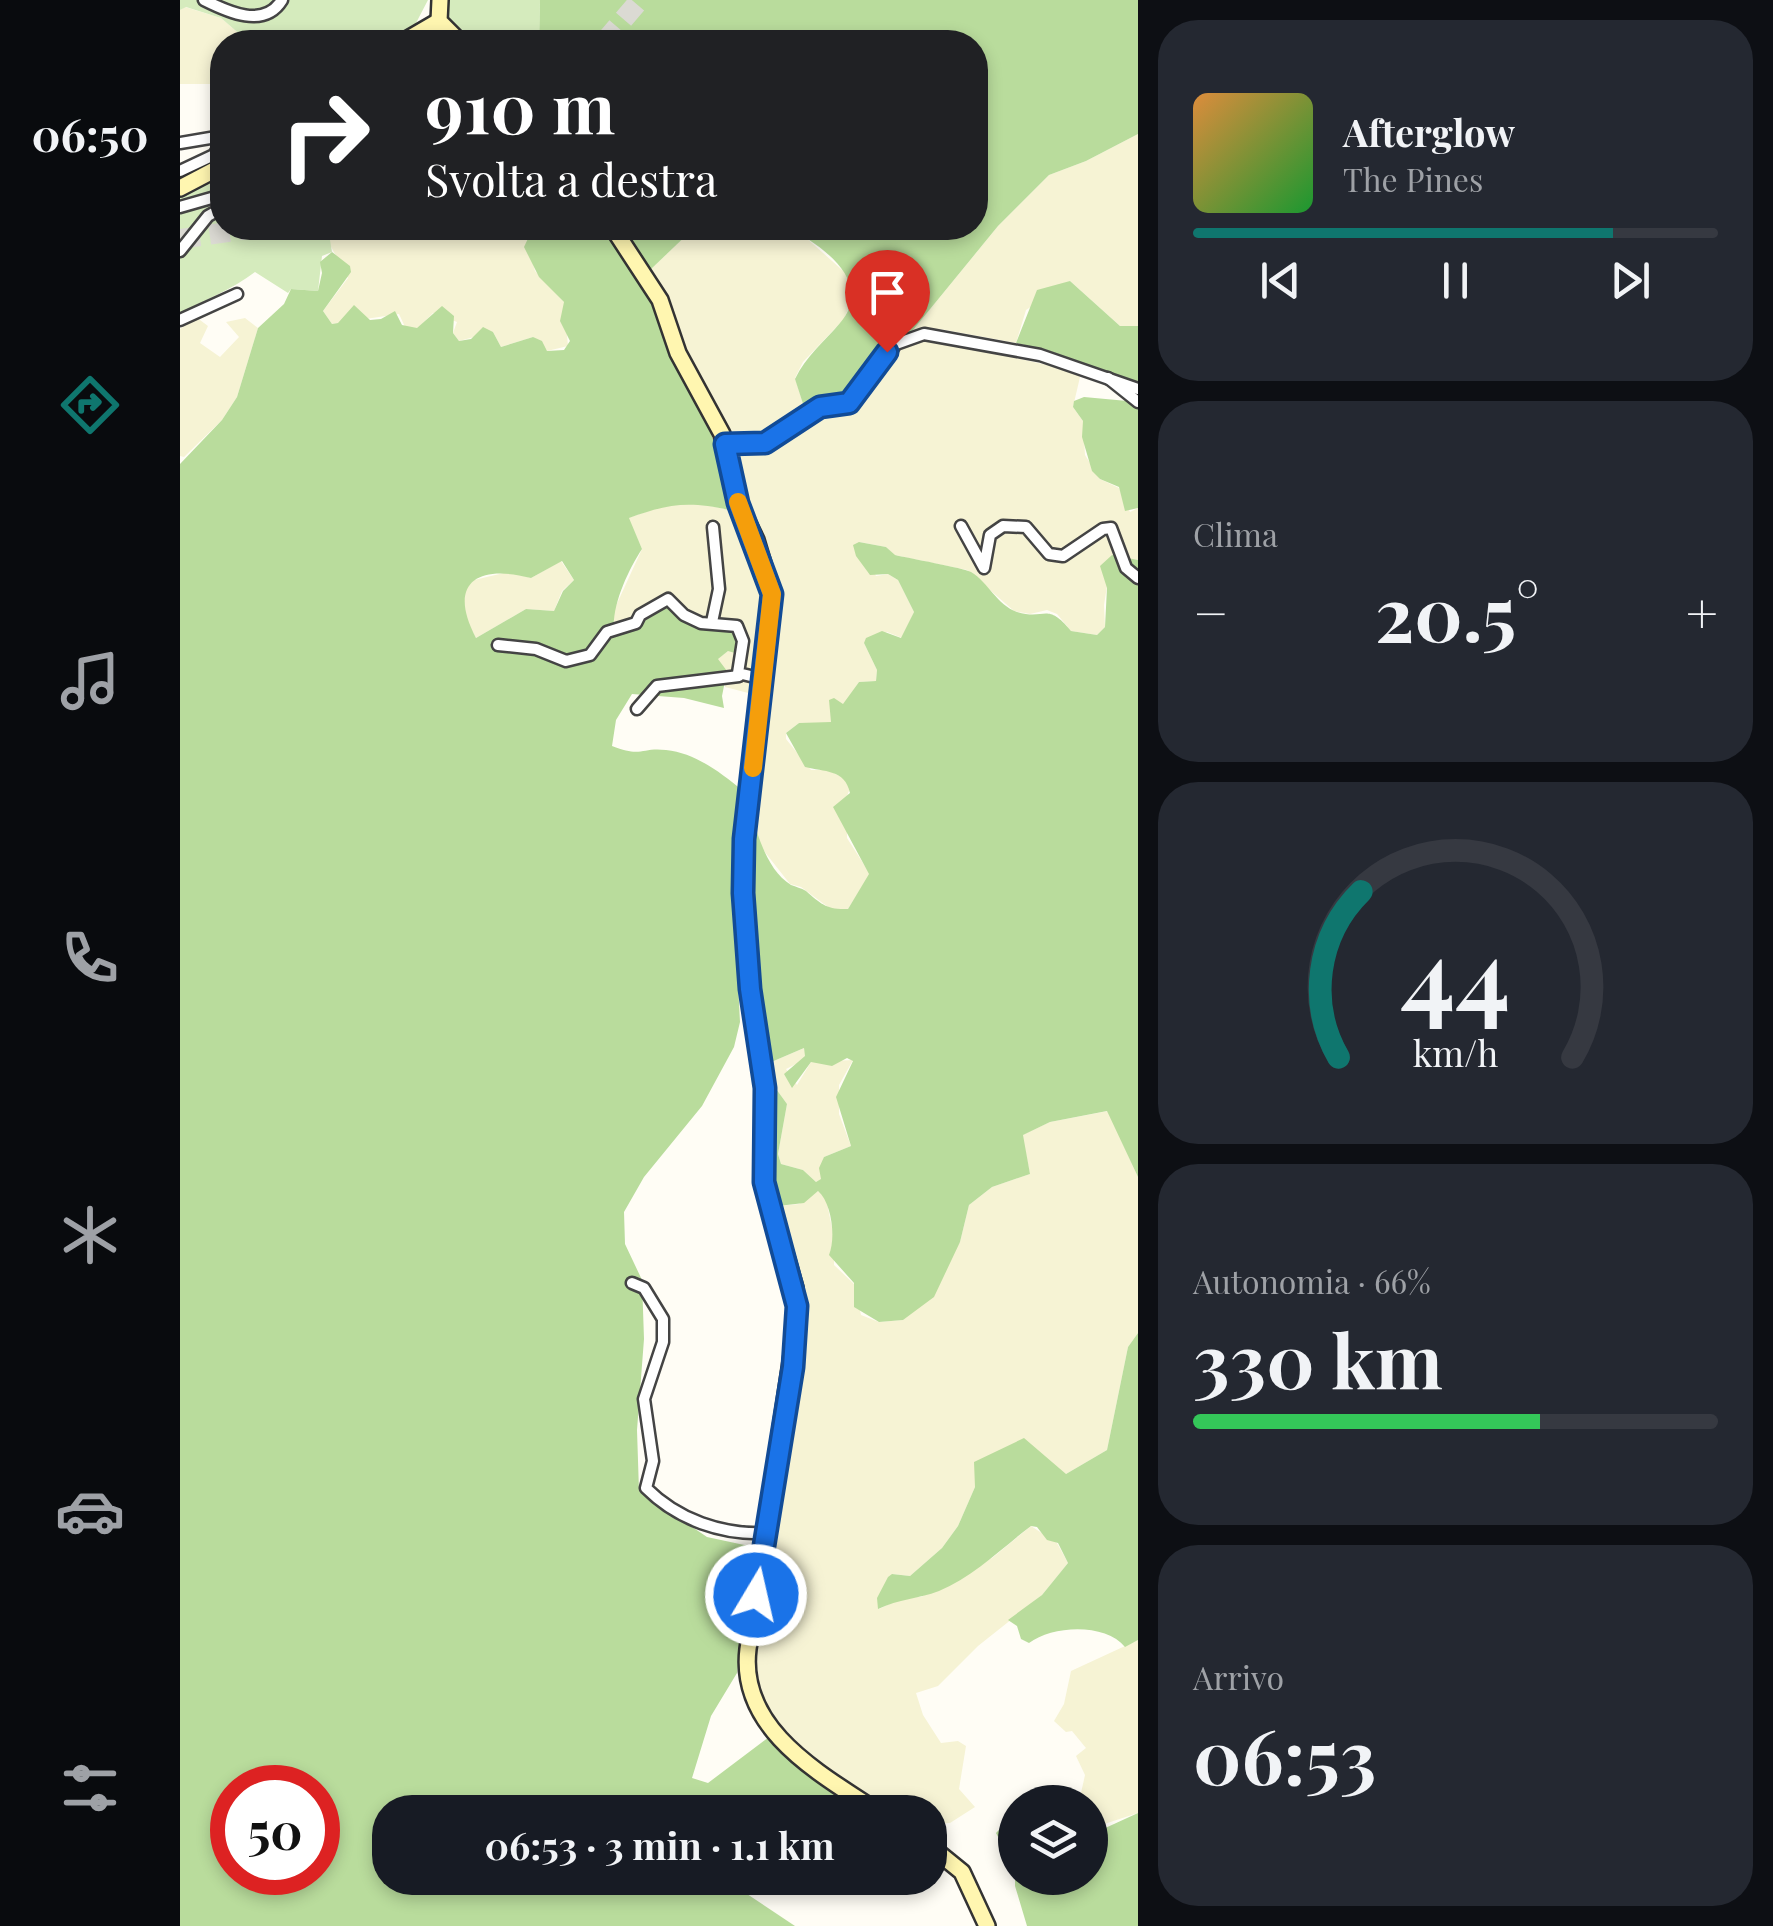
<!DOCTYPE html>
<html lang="it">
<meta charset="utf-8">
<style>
body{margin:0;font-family:"Playfair Display",serif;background:#242831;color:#f1f3f6;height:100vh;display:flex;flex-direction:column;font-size:38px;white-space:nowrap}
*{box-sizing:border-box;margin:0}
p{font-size:32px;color:#9ea1a6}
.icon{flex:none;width:55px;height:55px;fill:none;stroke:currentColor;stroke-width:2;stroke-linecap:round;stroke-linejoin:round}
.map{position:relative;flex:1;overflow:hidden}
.panel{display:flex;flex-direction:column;gap:20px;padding:20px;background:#0d0f14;width:635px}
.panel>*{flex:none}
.top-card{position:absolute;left:30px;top:30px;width:778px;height:210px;border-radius:40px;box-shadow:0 5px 15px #0003;background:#202124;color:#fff;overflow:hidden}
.fabs{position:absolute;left:818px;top:1785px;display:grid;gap:20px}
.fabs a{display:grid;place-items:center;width:110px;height:110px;border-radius:50%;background:#171b24;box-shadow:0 5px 15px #0003;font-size:50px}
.speed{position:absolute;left:30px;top:1765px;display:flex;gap:20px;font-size:50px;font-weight:700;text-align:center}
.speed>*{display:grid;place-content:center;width:130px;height:130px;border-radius:50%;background:#171b24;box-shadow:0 5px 15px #0003;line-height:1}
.speed .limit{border:15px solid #d22;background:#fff;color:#111}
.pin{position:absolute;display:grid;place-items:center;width:85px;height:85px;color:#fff;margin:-102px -42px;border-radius:50% 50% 50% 0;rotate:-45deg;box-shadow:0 0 10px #0007}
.pin .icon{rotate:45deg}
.me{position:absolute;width:110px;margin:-55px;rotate:9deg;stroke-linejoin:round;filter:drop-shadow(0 0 8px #0008)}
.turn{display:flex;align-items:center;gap:35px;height:210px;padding:0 50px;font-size:45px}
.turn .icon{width:130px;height:130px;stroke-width:2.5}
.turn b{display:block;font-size:70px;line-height:85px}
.big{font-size:75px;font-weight:700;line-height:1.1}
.panel .widget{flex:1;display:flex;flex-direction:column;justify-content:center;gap:15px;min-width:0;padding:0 35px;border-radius:40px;background:#242831}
.panel .dial{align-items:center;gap:0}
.dial svg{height:260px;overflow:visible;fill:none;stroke:#363941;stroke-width:7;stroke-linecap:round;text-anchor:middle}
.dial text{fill:#f1f3f6;stroke:none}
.song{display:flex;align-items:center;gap:30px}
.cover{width:120px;height:120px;border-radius:15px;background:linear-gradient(135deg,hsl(30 70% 55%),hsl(130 70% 35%))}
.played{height:10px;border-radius:5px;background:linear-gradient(90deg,#0f766e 80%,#363941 80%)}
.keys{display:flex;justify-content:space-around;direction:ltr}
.heat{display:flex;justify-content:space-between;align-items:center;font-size:55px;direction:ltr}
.charge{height:15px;border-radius:8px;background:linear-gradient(90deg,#34c759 66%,#363941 0)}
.trip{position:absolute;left:192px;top:1795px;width:575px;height:100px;border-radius:40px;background:#171b24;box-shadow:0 5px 15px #0003;font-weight:700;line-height:100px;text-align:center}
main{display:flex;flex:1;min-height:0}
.tab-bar{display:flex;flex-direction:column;width:180px;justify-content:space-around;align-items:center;background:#090b0e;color:#9ea1a6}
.tab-bar .icon{width:70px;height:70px}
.tab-bar .on{color:#0f766e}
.tab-bar b{font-size:45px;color:#f1f3f6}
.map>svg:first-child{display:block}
.farmland{fill:#f6f3d4}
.green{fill:#d5ebbd}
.forest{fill:#b9dc9c;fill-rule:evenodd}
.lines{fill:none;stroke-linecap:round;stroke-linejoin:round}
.highway-tunnel{stroke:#dbdad3;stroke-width:20;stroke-dasharray:20 10;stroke-linecap:butt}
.street-casing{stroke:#444;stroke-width:15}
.secondary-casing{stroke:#333;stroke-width:20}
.street{stroke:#fff;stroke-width:10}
.secondary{stroke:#fff6b0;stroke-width:15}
.route-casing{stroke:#114b97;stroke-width:25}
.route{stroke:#1a73e8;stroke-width:18}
.slow{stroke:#f59e0b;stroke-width:18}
</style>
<main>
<nav class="tab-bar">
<b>06:50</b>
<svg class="icon on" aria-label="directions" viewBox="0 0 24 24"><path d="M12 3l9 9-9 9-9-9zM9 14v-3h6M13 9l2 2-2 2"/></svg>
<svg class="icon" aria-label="music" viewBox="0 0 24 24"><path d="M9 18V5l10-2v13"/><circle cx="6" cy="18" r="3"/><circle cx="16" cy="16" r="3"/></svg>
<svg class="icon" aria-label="phone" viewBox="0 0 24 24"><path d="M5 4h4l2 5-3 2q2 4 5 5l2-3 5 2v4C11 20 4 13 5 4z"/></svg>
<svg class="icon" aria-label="climate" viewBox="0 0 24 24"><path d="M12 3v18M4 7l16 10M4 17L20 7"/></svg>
<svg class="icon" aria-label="car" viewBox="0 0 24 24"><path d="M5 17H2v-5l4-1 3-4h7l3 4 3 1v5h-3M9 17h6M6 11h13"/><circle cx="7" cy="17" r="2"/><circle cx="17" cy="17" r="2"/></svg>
<svg class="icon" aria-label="filters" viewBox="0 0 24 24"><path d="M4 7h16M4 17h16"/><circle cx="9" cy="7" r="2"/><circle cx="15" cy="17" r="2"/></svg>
</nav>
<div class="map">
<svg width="958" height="1926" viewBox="0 0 958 1926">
<rect width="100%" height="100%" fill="#fffdf5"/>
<!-- farmland -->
<g class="farmland">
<path d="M5,7L41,18L63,37L64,42H42V84H0V10Z"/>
<path d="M958,134V326H940L890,281L846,310L836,343L760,329L733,330L818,226L869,175L906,161Z"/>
<path d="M148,228H353L349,232L350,253L355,271L384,302L388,346L367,351L353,337L321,347L313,332L279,341L273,333L277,322L253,313L238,328L226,329L219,314L152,324L143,311L168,278L148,241Z"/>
<path d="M514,228H608L624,236L670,277L669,307L664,319L623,362L615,378L625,410L579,437L549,438L469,271Z"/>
<path d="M16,317L28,326L20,343L40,357L59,337L46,322L65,318L78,328L57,397L42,420L4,457L0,456V329Z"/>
<path d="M745,341L832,357L893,371L900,377L893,407L903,421L905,455L920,479L939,488L950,512L958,508V560L932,555L924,605L925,627L917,635L891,631L877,614L867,610L850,614L834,611L787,570L714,555L706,547L679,542L696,576L708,574L718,580L734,612L722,638L707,632L684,643L697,670L696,681L679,682L651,723H619L606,733V739L631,770H648L664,778L670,788L659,818L667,826V838L690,874L668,909L652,910L621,887L610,884L580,846L572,815L599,593L584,542L564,499L552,450L585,448L638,416L666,411L709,360L724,348Z"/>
<path d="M488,504H521L554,511L570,545L582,576L587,615L576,695L545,687V676L537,659L548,651V628L535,631L515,627L487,605L456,630L434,636V610L462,549L448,518Z"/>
<path d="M381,561L394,580L382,591L374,611L346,609L296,638L284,616L282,595L287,586L294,580L328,572L351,578Z"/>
<path d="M624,1048L626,1056L622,1061L606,1069L617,1085L631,1062L673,1060L659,1085V1114L671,1146L644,1157L641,1180L636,1182L623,1170L601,1164L598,1154L607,1104L594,1086L589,1063Z"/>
<path d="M928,1111L958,1177V1333L948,1347L927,1450L886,1474L795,1487L778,1526L762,1548L730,1576L713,1574L699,1609L724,1597H741L812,1558L851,1526L877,1543L888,1563L862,1595L798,1646L758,1686L736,1693L743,1715L761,1743L778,1741L786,1746L779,1789L795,1807L770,1823L752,1824L750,1812H705L614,1742L590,1716L575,1686L574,1651L623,1343V1289L598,1206L619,1204L638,1191L646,1198L654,1238V1265L674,1284L681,1315L699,1322L723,1320L780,1242L789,1205L812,1187L850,1174L842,1135L870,1122Z"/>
<path d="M958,1640V1813L915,1827L910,1824V1802H899L905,1775L896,1756L906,1748L892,1731L886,1732L874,1721L884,1704L891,1671Z"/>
</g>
<!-- green -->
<g class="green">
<path d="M0,0H248L236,23L213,42H64L63,37L41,18L6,7L0,10Z"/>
<path d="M267,0H360L359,42H293L262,17Z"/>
<path d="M42,173V228H148L152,252L142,256L138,291L111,289L108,293L75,272C53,289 25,300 0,313V196Z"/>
</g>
<!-- forest -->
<g class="forest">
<path d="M360,0H958V134L906,161L869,175L818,226L733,330L703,347L670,392L625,410L615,379C626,356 644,342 660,323C695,282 642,245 608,228H795V42H359Z"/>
<path d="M353,228H422L431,233C486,319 530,410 554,511C510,501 490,503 449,518L462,549C447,572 429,611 435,636C457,630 467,617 487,605C513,632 521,626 554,630L557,638L555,653L548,651L538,659L547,671L542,696L544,708L504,698L452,694L436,720L432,746C462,758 461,747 486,750C515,753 540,772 562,790L553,888L560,1022L554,1047L522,1106L464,1177L444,1212L445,1244L462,1280L464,1339L457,1430L459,1491L527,1537L569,1546L567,1606L557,1673L531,1716L512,1778L528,1783L589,1737L634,1778L686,1812H210V1878H551L564,1892L615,1926H0V464L42,420L57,397L78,328L104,304L111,289L138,291L142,273L140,262L152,252L170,266L171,272L143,311L152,324L158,323L174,305L190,320L201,319L215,311L222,325L237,328L262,306L274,316L273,333L279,341L291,339L303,327L313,332L321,347L353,337L362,341L367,351L384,350L390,341L380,321L384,302L359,277L344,247ZM382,561L394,580L383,591L374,611L346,609L296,638C267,583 297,564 351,578ZM52,1788H138V1872H52Z"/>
<path d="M442,228H514L469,271Z"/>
<path d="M890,281L940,326H958V384L867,350L836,343L857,290Z"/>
<path d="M904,397L958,402V508L945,511L939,487L920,479L912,471L902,437L903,421L893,407L894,401Z"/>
<path d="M679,542L706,547L715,555C727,558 784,568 791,572C808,582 817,605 837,612C866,621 866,601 891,631L917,635L925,627L927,588L920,566L932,555L958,560V1177L927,1111L870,1122L843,1135L850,1174L812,1187L789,1205L780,1242L754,1297L723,1320L699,1322L674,1307V1283L649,1255C656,1238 652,1203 638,1191L624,1203L598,1206L591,1176L594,1086L607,1104L598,1154L601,1164L623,1170L636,1182L641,1179L639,1168L644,1157L671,1146L656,1097L673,1061L667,1058L652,1066L631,1062L612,1088L604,1074L625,1056L624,1048L589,1063C572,982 570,897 572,815C578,838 589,872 611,885C616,887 621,888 626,891C641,904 647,910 668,909L689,874L653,807L670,793C665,769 644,772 625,767L606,733L619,723L651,722L649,700L654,698L663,704L679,682L696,681L697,670L684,643L686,638L702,631L721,638L734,612L718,580L708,574L690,575L676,556L673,545Z"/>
<path d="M958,1333V1640L945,1647C926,1623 873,1625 849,1643L841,1639L837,1626L828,1620L862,1595L888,1563L878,1543L867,1540L857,1527L851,1526C822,1548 793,1577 759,1591C738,1599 719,1599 698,1609L697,1598L708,1577L712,1574L730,1576L762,1548L778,1526L795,1487L794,1462L844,1438L886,1474L927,1450L948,1347Z"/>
<path d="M835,1813V1878H910V1835L958,1813V1926H847L835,1886V1869L816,1833Z"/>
</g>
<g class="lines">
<!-- highway-tunnel -->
<g class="highway-tunnel">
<path d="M424,42L460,0"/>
<path d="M0,239L75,228"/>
</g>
<defs>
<g id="street">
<path d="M24,0C48,12 84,29 102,0"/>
<path d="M0,143L42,136"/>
<path d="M0,171L34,155L39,147L38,137"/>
<path d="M0,207L42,195"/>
<path d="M0,251L28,216L42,208"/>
<path d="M0,320L57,294"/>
<path d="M928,378L958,402"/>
<path d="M545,444C557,444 574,447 586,443C618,431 625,403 664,406L684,387L716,344L744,334L860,355L958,389"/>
<path d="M781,526L804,568L810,535L823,526L846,527L869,554L883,556L923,529L931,528L946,568L958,578"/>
<path d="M532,622L539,589L533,527"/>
<path d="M318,645L356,649L386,661L410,655L427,632L456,623L460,615L488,599L504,615L521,623L557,626L563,641L558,673L583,679"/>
<path d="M457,709L477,686L559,676"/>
<path d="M452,1283L464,1288L483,1319V1342L464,1399L473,1461L466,1488C498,1520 542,1535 586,1533"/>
</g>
<g id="secondary">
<path d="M260,0L259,21L280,42"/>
<path d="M223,42L259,21"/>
<path d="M0,188L42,166"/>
<path d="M433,228L480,300L498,353L542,434L558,503L576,540L592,594L566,821L563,893L570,989L585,1088L584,1181L615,1288L617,1322L568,1649C558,1730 641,1774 698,1812"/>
<path d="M750,1846L782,1872L807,1926"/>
</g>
</defs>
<!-- street casing -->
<use href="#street" class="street-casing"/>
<!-- secondary casing -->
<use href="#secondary" class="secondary-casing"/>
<!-- street -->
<use href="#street" class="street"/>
<!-- secondary -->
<use href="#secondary" class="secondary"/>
</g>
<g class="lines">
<defs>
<path id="route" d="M576,1595L613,1367L617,1306L584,1182L585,1088L570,989L563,893L564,839L592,594L558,503L545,444L585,443L640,407L669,403L707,352"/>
</defs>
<!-- route casing -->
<use href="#route" class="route-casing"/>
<!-- route -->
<use href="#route" class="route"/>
<!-- slow -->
<path class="slow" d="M558,502L592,594L573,768"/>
</g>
</svg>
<div class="fabs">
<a><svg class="icon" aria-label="layers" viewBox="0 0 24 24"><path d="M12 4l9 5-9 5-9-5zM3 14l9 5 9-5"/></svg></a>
</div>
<div class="speed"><div class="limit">50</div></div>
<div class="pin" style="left:707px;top:352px;background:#d93025"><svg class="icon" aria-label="arrive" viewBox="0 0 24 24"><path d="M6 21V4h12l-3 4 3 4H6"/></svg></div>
<svg class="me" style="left:576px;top:1595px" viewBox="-20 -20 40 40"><circle r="17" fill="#1a73e8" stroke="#fff" stroke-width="3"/><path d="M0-11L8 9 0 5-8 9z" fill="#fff"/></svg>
<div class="trip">06:53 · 3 min · 1.1 km</div>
<div class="top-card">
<div class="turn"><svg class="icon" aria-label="right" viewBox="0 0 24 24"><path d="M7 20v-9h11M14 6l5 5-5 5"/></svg><div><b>910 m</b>Svolta a destra</div></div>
</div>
</div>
<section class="panel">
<div class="widget">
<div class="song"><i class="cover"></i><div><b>Afterglow</b><p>The Pines</p></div></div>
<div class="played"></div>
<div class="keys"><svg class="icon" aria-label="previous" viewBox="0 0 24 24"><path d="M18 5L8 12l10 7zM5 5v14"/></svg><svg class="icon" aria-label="pause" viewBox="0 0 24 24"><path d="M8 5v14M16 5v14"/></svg><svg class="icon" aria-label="next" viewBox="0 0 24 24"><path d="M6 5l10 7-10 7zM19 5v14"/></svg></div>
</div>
<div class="widget"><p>Clima</p>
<div class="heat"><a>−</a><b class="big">20.5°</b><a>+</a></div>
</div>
<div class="widget dial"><svg viewBox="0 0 100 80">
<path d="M14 69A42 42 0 1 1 86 69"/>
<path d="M14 69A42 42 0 0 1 21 18" stroke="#0f766e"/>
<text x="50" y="56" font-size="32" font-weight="700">44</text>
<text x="50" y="72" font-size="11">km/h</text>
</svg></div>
<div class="widget"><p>Autonomia · 66%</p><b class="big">330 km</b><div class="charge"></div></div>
<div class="widget"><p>Arrivo</p><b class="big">06:53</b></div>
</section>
</main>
